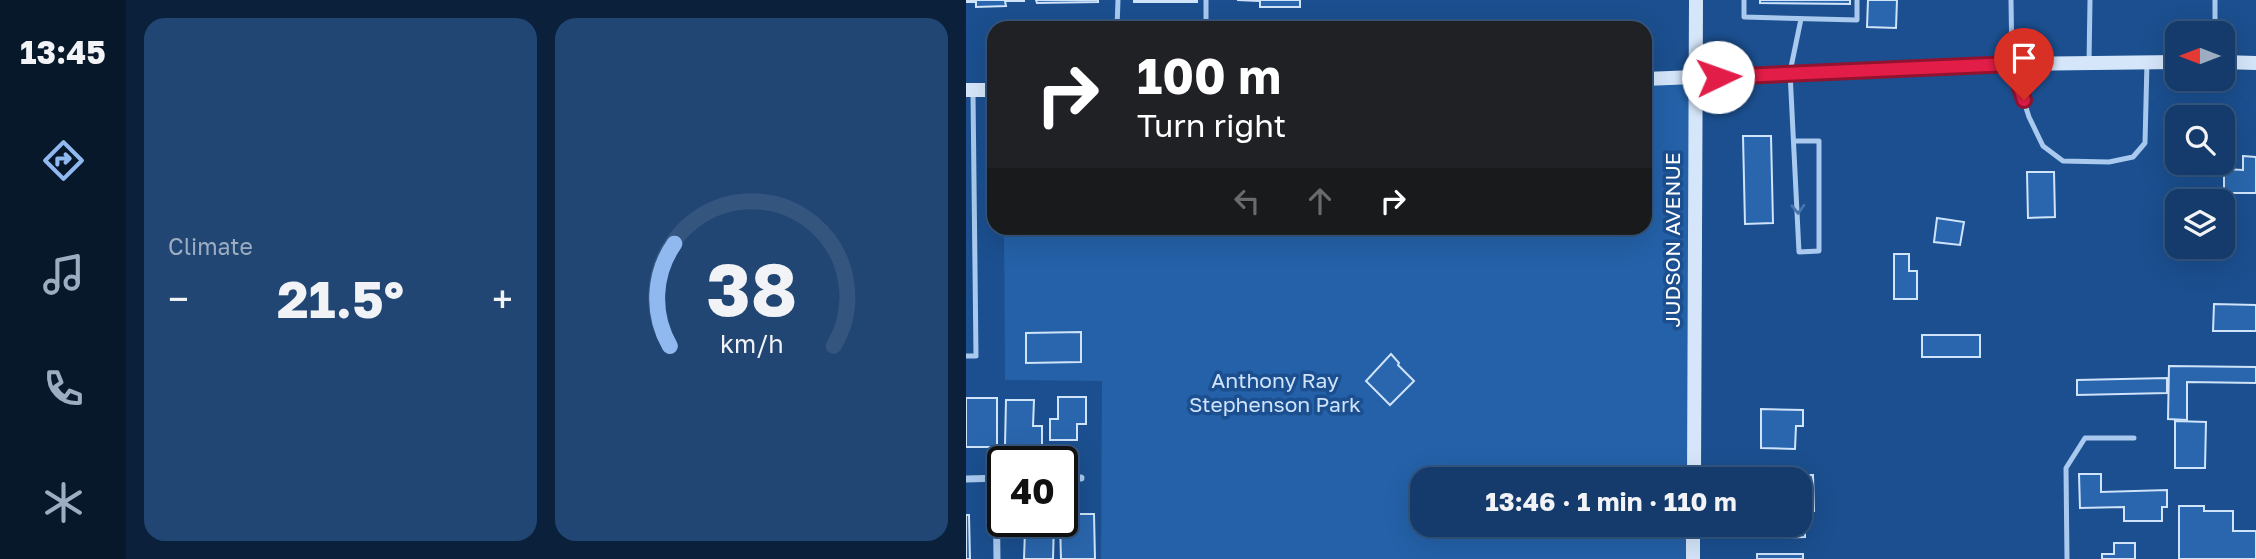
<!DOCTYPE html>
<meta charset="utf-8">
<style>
body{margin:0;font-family:"Golos Text",sans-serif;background:#214673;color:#f1f3f6;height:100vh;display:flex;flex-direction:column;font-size:26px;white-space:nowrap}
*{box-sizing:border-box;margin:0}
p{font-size:23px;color:#9dadc1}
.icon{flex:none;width:38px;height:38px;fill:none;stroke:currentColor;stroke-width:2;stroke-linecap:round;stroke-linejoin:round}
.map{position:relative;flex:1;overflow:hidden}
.details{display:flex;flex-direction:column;gap:18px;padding:18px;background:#0b203b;width:840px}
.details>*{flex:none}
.top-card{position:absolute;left:21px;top:21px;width:665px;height:214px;border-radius:21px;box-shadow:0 7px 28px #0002,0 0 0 2px #33557e;background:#202124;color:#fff;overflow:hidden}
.needle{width:46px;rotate:270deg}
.tools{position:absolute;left:1199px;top:21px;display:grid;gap:14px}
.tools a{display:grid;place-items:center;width:70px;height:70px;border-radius:14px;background:#143b6b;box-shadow:0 7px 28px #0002,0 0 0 2px #33557e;font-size:35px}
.speed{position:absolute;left:21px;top:446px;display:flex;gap:14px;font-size:35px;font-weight:700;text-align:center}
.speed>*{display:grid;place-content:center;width:91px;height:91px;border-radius:50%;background:#143b6b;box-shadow:0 7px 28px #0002,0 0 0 2px #33557e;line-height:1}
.speed .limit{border:4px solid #111;border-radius:10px;background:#fff;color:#111}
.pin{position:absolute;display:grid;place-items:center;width:60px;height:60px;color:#fff;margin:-72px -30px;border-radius:50% 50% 50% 0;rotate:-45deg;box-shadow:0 0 7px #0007}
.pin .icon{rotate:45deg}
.me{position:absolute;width:77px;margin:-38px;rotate:87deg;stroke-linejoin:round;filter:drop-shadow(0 0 5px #0008)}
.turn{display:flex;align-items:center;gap:24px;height:147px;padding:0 35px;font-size:32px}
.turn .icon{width:91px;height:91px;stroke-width:2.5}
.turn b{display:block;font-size:49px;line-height:60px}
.lanes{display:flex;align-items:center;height:66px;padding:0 35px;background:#0003;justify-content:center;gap:35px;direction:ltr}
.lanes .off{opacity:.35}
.big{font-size:52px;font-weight:700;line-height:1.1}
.details .card{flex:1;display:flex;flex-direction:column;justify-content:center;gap:10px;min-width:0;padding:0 24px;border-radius:21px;background:#214673}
.details .dial{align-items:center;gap:0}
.dial svg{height:182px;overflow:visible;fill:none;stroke:#33557e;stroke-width:7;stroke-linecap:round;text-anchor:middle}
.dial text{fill:#f1f3f6;stroke:none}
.heat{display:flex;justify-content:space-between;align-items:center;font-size:38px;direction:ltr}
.details .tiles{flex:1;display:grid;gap:18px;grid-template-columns:repeat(2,1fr)}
.trip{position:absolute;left:444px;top:467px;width:402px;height:70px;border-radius:21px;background:#143b6b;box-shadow:0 7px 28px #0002,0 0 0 2px #33557e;font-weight:700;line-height:70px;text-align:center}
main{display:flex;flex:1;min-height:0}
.tab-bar{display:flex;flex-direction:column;width:126px;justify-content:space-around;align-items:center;background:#08182b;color:#9dadc1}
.tab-bar .icon{width:49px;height:49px}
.tab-bar .selected{color:#90b9f0}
.tab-bar b{font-size:32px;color:#f1f3f6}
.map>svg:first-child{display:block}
.green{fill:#2461a8}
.building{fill:#2a66ad;stroke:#cfe3fa;stroke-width:2}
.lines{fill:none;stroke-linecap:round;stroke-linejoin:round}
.lane{stroke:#a9c9ee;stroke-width:5}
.street{stroke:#a9c9ee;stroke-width:7}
.secondary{stroke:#d6e6fa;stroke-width:14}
.oneway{stroke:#4674ac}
.route-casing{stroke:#92132f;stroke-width:18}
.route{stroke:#e11d48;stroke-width:12}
.labels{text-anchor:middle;stroke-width:7;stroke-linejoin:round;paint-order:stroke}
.street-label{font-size:21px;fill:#fff;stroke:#1b4f8f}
.park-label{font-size:21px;fill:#cfe3fa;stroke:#1b4f8f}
</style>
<main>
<nav class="tab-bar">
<b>13:45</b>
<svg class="icon selected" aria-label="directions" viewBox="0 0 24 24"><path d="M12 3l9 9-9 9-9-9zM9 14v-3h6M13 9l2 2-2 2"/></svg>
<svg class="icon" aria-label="music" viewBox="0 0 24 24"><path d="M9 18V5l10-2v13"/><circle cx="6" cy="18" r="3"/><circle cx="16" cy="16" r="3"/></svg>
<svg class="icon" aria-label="phone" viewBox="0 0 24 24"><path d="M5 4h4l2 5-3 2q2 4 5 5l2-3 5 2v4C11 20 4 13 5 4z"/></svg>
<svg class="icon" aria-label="climate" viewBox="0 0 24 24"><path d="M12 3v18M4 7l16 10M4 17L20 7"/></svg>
</nav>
<section class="details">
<div class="tiles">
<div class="card"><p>Climate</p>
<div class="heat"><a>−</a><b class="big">21.5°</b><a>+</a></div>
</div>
<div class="card dial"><svg viewBox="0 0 100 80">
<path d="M14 69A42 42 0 1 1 86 69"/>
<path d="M14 69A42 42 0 0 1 16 24" stroke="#90b9f0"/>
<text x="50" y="56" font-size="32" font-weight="700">38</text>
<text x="50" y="72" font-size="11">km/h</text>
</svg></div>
</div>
</section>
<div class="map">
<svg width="1290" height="559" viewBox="0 0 1290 559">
<rect width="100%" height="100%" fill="#1b4f8f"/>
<!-- green -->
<path class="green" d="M729,78L728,479L457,480V525H728V559H135L136,381L39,380L38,228H679V79Z"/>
<!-- building -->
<g class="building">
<path d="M0,0H58V1H39L40,6L10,7V2H0Z"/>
<path d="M70,0H132V2L71,3Z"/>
<rect x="168" y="0" width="63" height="2"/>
<path d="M271,0H334V7H294V1Z"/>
<path d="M794,0H884V4L794,3Z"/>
<path d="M902,0H931L930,28L901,27Z"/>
<path d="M777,136H805L807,223L779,224Z"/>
<path d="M1277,156L1290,157V193H1258V169L1277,170Z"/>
<path d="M1061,172H1088L1089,217L1062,218Z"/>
<path d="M971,218L998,222L994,245L968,242Z"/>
<path d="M928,254H943V271H951V299H928Z"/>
<path d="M1248,304L1290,305V331H1247Z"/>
<path d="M115,332V362L60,363V333Z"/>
<rect x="956" y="335" width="58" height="22"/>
<path d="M425,354L433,363L432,365L448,381L424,405L400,381Z"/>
<path d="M1203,366L1290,367V383L1221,382V420L1202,419Z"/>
<path d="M1201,378V393L1111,395V380Z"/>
<path d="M92,397H120V424H111V440H84V419H92Z"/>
<rect x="0" y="398" width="31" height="49"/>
<path d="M40,400H68L67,426H76V446L39,445Z"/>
<path d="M795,409L837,410V426H830L829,449L795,448Z"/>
<path d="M1209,421L1240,422L1239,468H1209Z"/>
<path d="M1113,474H1135V492L1201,490V507H1196V521H1158V507L1114,508Z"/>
<path d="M847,475L848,511H839V537L799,538V525H835V480H790V476Z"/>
<path d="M1213,506H1238V511H1267V531H1290V559H1213Z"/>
<path d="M96,514H128L129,559H95L94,522H96Z"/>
<path d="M0,515H3L4,559H0Z"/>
<path d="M67,522H88L87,559H58L59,530H67Z"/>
<path d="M1148,543H1169V559H1136V554H1148Z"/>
<rect x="791" y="554" width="46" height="5"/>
</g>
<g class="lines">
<!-- lane -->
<g class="lane">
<path d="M240,0V28"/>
<path d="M778,0V17L891,20V0"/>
<path d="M1045,0L1046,64L1063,117L1077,146L1097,161L1143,162L1167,157L1179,143L1181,62"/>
<path d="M1249,0V33"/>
<path d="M151,28L152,0"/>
<path d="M1123,63L1124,0"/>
<path d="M829,141H853V251L833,252L824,72L835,19"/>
<path d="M0,356H10L7,93"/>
<path d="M1101,559L1100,468L1119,438H1168"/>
</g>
<!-- street -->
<g class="street">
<path d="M30,478L31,559"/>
<path d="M96,478H115"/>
<path d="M0,479L37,478"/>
</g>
<!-- secondary -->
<g class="secondary">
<path d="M1256,62L1290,63"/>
<path d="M679,79L1046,64L1211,62"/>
<path d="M0,90H28"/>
<path d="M728,480L730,0"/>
<path d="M727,559V525"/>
</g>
</g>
<!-- one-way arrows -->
<defs><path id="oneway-chevron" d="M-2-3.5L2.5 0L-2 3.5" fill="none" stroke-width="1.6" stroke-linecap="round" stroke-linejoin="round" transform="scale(1.75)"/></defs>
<use class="oneway" href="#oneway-chevron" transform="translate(832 209) rotate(88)"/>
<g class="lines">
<defs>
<path id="route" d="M752,77L1046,64L1058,100"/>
</defs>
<!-- route casing -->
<use href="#route" class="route-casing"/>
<!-- route -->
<use href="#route" class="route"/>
</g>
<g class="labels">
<!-- street labels -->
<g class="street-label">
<text transform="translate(707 240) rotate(-90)" y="7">JUDSON AVENUE</text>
</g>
<!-- park labels -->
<g class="park-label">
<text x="309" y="388">Anthony Ray<tspan x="309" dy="24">Stephenson Park</tspan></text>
</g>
</g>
</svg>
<div class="tools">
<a><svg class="needle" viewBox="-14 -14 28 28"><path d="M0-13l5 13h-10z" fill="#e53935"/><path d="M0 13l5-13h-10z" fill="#9dadc1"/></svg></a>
<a><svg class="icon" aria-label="search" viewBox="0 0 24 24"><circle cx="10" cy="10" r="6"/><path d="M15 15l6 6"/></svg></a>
<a><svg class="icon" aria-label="layers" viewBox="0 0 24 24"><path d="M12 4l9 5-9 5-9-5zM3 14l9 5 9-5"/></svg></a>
</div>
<div class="speed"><div class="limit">40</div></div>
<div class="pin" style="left:1058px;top:100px;background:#d93025"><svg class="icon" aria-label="arrive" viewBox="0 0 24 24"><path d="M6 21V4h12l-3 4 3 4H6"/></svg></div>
<svg class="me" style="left:752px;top:77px" viewBox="-20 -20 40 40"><circle r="19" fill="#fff"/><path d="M0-13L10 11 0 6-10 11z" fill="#e11d48"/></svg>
<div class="trip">13:46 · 1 min · 110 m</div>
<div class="top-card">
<div class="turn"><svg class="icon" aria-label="right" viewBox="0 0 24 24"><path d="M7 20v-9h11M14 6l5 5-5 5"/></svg><div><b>100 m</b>Turn right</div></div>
<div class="lanes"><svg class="icon off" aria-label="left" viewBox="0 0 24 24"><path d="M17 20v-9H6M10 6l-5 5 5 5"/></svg><svg class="icon off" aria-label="ahead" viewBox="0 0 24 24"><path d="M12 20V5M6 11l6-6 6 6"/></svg><svg class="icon" aria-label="right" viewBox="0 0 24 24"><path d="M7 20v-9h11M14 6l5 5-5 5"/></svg></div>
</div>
</div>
</main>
